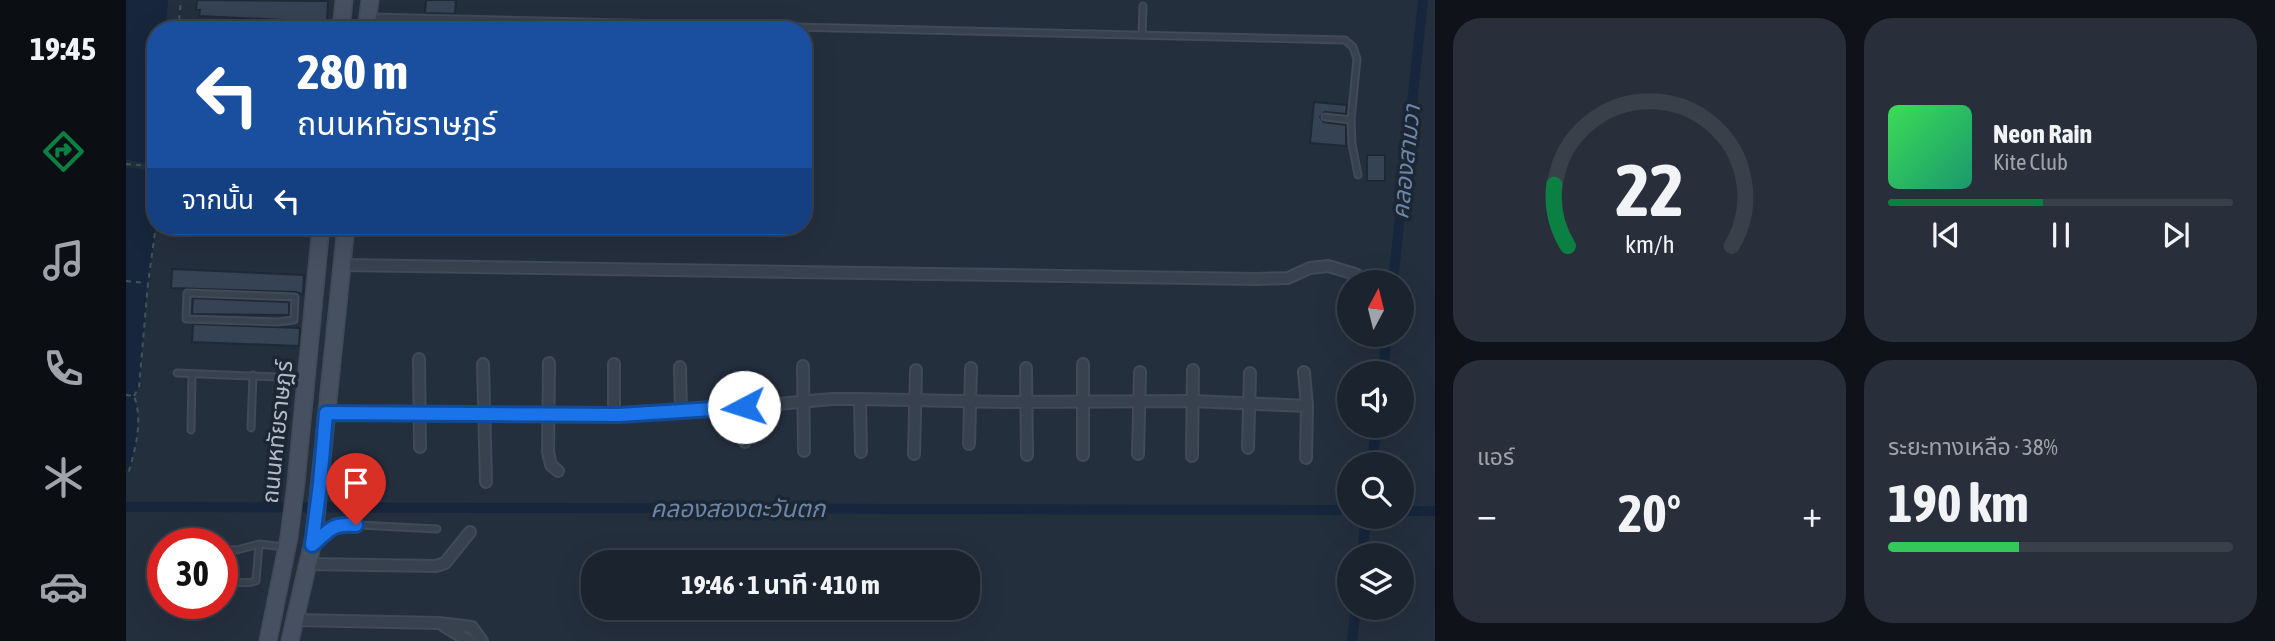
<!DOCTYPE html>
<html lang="th">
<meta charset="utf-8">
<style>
body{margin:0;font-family:"Asap Condensed","Noto Sans Thai",sans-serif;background:#282f3a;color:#f1f3f6;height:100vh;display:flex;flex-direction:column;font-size:26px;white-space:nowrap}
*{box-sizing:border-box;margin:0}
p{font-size:23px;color:#a0a4aa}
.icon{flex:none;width:38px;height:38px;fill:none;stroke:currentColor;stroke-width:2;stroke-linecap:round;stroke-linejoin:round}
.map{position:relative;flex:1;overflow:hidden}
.sheet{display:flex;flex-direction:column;gap:18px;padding:18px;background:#0f1319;width:840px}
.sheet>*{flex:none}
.hud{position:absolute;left:21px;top:21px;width:665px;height:214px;border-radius:28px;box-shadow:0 7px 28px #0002,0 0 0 2px #39404a;background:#1a4fa0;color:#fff;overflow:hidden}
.needle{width:46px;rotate:7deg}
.buttons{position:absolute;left:1211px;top:270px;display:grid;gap:14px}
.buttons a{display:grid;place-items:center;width:77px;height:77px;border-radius:50%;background:#1b232e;box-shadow:0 7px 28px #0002,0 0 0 2px #39404a;font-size:35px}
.speed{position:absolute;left:21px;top:528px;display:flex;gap:14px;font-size:35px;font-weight:700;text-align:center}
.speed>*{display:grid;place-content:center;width:91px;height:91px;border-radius:50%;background:#1b232e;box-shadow:0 7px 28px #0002,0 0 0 2px #39404a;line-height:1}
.speed .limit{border:10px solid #d22;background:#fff;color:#111}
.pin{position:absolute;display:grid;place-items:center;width:60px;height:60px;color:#fff;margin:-72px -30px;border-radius:50% 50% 50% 0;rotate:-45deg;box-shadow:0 0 7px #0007}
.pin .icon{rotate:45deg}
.me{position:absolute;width:77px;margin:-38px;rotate:265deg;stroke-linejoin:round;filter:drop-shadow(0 0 5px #0008)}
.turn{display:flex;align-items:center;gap:24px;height:147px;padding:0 35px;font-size:32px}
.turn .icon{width:91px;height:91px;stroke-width:2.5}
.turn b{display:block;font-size:49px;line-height:60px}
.then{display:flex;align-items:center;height:66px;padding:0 35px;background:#0003;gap:14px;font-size:26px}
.big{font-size:52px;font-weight:700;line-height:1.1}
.sheet .tile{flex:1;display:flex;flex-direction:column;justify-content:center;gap:10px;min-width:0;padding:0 24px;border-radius:28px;background:#282f3a}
.sheet .dial{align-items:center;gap:0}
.dial svg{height:182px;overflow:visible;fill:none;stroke:#39404a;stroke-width:7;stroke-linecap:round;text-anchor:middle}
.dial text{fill:#f1f3f6;stroke:none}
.song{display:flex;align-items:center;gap:21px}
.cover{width:84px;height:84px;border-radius:10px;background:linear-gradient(135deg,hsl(130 70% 55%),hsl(160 70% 35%))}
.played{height:7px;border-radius:4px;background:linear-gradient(90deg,#0b8043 45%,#39404a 45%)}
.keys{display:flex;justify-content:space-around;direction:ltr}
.heat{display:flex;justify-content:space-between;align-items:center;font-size:38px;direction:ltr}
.charge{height:10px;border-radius:5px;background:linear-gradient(90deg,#34c759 38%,#39404a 0)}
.sheet .tiles{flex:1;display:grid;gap:18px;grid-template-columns:repeat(2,1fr)}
.trip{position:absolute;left:455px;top:550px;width:399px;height:70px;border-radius:28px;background:#1b232e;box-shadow:0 7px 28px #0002,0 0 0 2px #39404a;font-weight:700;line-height:70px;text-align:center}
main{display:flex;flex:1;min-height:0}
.dock{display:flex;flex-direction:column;width:126px;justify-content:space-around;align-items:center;background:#0b0e12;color:#a0a4aa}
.dock .icon{width:49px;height:49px}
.dock .current{color:#0b8043}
.dock b{font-size:32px;color:#f1f3f6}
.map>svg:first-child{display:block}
.water{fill:#17263c}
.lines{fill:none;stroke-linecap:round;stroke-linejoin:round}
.canal{stroke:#17263c;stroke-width:10}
.building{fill:#364354;stroke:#1f2835;stroke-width:2}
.lane-casing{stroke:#414a57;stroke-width:9}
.street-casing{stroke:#414a57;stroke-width:14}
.secondary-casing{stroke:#414a57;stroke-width:19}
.path{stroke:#3f5557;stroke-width:2;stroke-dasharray:5 5;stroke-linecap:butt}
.lane{stroke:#38414e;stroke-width:5}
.street{stroke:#38414e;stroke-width:10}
.secondary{stroke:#465061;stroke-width:16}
.route-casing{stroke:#114b97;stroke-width:18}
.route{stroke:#1a73e8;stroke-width:12}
.labels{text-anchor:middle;stroke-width:7;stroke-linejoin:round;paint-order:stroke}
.street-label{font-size:23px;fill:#b4bcc9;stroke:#1d2633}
.water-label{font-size:24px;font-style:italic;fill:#6d86a8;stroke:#1d2633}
</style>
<main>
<nav class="dock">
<b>19:45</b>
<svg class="icon current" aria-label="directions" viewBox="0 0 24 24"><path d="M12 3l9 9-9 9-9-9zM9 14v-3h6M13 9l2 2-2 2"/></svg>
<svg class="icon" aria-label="music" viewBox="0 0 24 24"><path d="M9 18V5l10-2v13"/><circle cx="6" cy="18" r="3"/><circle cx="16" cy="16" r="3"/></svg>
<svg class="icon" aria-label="phone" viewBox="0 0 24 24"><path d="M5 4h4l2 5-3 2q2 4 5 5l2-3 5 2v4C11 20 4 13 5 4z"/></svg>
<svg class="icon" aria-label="climate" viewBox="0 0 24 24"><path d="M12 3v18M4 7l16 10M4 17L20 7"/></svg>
<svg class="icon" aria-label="car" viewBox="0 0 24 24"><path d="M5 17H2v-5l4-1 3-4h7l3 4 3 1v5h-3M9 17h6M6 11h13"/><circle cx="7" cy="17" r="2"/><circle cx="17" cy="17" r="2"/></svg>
</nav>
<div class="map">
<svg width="1309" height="641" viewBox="0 0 1309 641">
<rect width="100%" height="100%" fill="#242f3e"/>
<!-- water -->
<g class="water">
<path d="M0,0H42L40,30H30V158L22,163L0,160Z"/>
<path d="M0,167L30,171V225L22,283L13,387L8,396C16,419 10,447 3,471H0Z"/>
</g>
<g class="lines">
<!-- canal -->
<g class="canal">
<path d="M1267,282L1297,0"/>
<path d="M1257,373L1261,334"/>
<path d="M1246,464L1251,425"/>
<path d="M0,507L1223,510"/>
<path d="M1276,511H1309"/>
<path d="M1236,555L1240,516"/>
<path d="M1226,641L1230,607"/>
</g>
</g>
<!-- building -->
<g class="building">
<path d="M71,0L202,1L201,22L73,16L74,10H70Z"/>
<path d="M300,0H330L329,14L299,13Z"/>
<path d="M1188,102L1221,105L1220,114L1199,112L1194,117L1198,122L1220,125V146L1184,143Z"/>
<rect x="1241" y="155" width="18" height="26"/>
<path d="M46,269L178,275L177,294L169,292L45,288Z"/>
<path d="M67,298L163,302V315L66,314Z"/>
<path d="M67,324L174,328L173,346L66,342Z"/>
</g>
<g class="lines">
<defs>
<g id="lane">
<path d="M245,17L1219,40L1227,47L1231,59L1225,120L1226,144L1232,175"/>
<path d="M1016,35L1017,6"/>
<path d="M1199,117L1225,120"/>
<path d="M145,226L191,227"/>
<path d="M61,293L169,297L168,320L152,322L60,319Z"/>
<path d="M51,373L176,378"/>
<path d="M125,428L127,375"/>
<path d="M65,430L66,374"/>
<path d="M191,541L208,526L213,524L311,529"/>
<path d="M133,544L130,581C118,584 107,584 98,575L99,549L111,550L133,544L158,547"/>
</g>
<g id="street">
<path d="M216,265L1131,279L1162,278L1184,268L1202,266L1229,274L1243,281"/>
<path d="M293,359L294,447"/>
<path d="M423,363L422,452L425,465L432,471"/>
<path d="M357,364L360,482"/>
<path d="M677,366L678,451"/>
<path d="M554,367L555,413"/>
<path d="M900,368L901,455"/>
<path d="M617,379L619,442"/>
<path d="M734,399L735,452"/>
<path d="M200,413L493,415L564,412L706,399H734L879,402L1067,401L1181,406L1178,372"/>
<path d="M488,415V364"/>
<path d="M843,444L845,368"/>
<path d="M1122,448L1124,373"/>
<path d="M788,454L790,370"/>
<path d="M1012,454L1014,372"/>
<path d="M957,455V364"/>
<path d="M1066,456L1067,370"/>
<path d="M1180,458L1181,406"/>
<path d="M182,564L310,566L319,563L344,532"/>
<path d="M169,620L313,623L346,627L356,641"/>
<path d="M318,626L343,641"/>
</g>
<g id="secondary">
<path d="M215,30L218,0"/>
<path d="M240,30L244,0"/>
<path d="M142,641L163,537L170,483L195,226"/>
<path d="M164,641L188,537L220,226"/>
</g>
</defs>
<!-- lane casing -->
<use href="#lane" class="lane-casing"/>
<!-- street casing -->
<use href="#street" class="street-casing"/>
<!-- secondary casing -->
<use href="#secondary" class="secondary-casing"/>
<!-- path -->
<g class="path">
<path d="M52,30L55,0"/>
<path d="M0,164L23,166L30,163"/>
<path d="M0,281L20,283"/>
<path d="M0,395L8,396C17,419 10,447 3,471H0"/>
<path d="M8,396L13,387L22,283L30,225"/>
</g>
<!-- lane -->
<use href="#lane" class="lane"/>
<!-- street -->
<use href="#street" class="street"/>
<!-- secondary -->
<use href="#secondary" class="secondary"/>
</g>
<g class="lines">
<defs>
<path id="route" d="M230,525C205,523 204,530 186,545L194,484L200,413L493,415L618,407"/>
</defs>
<!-- route casing -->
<use href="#route" class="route-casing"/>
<!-- route -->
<use href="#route" class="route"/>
</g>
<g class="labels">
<!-- street labels -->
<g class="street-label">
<text transform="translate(151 432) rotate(-84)" y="8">ถนนหทัยราษฎร์</text>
</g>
<!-- water labels -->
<g class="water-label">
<text transform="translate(1280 162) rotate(-84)" y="8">คลองสามวา</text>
<text x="612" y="517">คลองสองตะวันตก</text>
</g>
</g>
</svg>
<div class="buttons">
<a><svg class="needle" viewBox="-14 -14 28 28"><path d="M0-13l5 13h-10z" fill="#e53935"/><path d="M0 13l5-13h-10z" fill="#a0a4aa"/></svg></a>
<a><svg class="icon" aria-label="sound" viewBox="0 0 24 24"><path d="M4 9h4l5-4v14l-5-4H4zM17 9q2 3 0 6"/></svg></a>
<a><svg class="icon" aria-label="search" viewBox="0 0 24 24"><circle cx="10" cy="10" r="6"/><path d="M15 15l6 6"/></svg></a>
<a><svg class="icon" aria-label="layers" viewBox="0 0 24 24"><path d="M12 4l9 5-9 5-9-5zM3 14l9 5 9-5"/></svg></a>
</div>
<div class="speed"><div class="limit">30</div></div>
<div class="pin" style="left:230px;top:525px;background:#d93025"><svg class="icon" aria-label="arrive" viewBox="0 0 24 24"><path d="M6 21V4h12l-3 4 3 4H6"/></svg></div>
<svg class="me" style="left:618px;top:407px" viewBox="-20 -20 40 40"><circle r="19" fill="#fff"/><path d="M0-13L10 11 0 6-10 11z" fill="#1a73e8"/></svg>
<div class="trip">19:46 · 1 นาที · 410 m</div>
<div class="hud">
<div class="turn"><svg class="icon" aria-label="left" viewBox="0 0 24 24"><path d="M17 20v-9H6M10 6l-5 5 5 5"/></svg><div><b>280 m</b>ถนนหทัยราษฎร์</div></div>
<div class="then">จากนั้น<svg class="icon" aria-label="left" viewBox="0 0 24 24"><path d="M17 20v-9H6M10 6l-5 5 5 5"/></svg></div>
</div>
</div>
<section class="sheet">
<div class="tiles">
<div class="tile dial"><svg viewBox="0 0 100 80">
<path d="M14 69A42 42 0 1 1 86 69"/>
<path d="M14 69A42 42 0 0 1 8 42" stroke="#0b8043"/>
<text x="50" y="56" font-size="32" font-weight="700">22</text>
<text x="50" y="72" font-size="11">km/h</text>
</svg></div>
<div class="tile">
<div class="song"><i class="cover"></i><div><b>Neon Rain</b><p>Kite Club</p></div></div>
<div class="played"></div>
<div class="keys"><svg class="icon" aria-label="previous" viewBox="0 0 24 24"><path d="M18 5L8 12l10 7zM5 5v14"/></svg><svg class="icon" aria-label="pause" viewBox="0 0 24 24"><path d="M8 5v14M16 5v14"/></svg><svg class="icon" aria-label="next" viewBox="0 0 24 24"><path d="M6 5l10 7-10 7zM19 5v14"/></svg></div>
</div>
<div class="tile"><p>แอร์</p>
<div class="heat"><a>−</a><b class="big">20°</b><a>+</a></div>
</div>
<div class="tile"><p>ระยะทางเหลือ · 38%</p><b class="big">190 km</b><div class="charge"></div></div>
</div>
</section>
</main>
